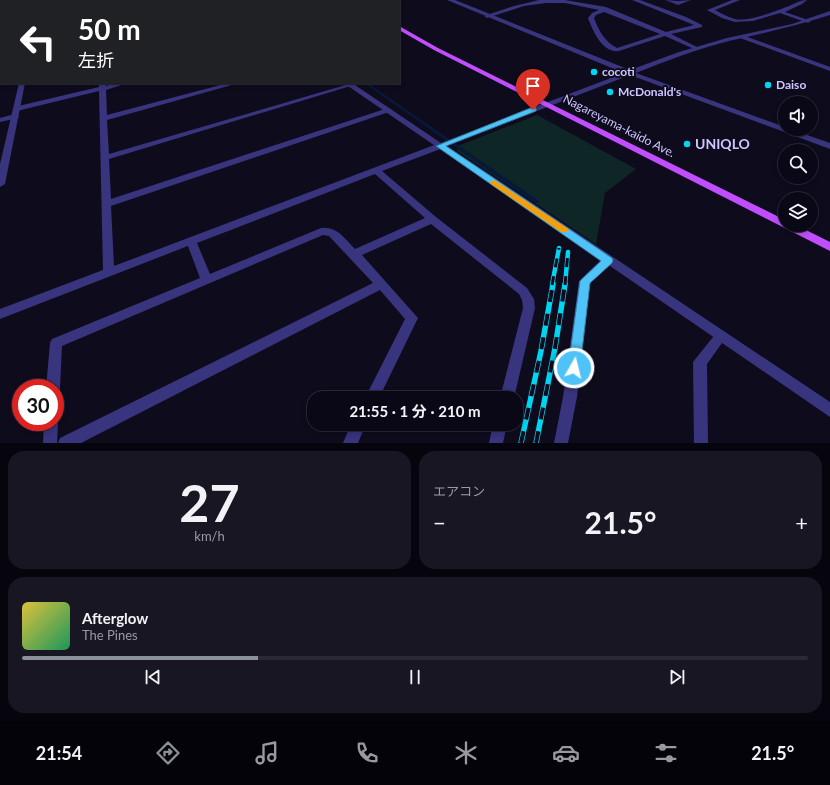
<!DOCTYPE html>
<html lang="ja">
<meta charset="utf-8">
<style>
body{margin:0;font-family:Lato,"Noto Sans JP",sans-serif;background:#181623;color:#f1f3f6;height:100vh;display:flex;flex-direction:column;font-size:15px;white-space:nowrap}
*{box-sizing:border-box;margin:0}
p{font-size:13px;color:#999aa1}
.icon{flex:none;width:22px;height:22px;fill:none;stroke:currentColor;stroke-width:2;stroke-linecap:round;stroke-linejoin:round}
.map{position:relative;height:443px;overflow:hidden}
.sheet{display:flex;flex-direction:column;gap:8px;padding:8px;background:#06040c;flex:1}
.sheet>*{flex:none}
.hud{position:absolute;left:0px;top:0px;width:400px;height:84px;box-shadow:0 2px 6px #0003,0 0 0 1px #2a2935;background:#202124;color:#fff;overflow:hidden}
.fabs{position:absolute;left:778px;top:96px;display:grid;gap:8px}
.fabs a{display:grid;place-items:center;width:40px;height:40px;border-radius:50%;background:#0a0816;box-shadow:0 2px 6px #0003,0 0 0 1px #2a2935;font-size:20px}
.speed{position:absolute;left:12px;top:379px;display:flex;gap:8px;font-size:20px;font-weight:700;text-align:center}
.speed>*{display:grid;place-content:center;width:52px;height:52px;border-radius:50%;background:#0a0816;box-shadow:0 2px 6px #0003,0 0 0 1px #2a2935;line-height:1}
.speed .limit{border:6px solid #d22;background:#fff;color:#111}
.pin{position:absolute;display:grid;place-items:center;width:34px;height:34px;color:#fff;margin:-41px -17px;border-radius:50% 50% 50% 0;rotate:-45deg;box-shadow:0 0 4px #0007}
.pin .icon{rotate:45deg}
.me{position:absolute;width:44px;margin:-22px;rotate:8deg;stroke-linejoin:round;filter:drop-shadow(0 0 3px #0008)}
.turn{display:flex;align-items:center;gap:14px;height:84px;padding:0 12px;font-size:18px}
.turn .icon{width:52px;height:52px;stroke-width:2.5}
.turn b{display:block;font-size:28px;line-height:34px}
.big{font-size:30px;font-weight:700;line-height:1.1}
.sheet .tile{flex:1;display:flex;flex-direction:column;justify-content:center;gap:6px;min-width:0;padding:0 14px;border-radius:16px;background:#181623}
.sheet .dial{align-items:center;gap:0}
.dial b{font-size:52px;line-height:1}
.song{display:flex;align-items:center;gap:12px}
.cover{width:48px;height:48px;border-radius:6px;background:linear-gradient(135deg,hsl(50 70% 55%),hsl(150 70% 35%))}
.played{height:4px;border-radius:2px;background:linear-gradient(90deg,#8c9099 30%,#2a2935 30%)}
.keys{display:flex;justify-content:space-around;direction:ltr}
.heat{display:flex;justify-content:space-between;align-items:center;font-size:22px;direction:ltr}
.sheet .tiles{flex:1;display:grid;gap:8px;grid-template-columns:1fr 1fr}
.tile:last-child{grid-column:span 2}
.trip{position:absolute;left:307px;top:391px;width:216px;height:40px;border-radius:16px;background:#0a0816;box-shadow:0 2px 6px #0003,0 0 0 1px #2a2935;font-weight:700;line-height:40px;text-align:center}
.tabs{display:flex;height:64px;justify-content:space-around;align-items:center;background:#040309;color:#999aa1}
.tabs .icon{width:28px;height:28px}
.tabs .selected{color:#8c9099}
.tabs b{font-size:18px;color:#f1f3f6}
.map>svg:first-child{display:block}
.green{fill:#0e2726}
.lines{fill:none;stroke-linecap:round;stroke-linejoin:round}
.stream{fill:#07183a;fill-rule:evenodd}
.minor{fill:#38347d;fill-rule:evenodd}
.tertiary{fill:#38347d;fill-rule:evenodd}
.primary{fill:#c04eff;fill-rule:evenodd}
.rail-far1-casing{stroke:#00d5f2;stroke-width:4.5}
.rail-casing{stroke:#00d5f2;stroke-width:5.5}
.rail-far1{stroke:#0e0b1d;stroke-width:3;stroke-dasharray:9;stroke-linecap:butt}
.rail{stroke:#0e0b1d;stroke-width:4;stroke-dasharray:12;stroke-linecap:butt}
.route{fill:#4fc3f7;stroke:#337fa1}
.slow{fill:#f59e0b}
.poi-dot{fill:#00d5f2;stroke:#0e0b1d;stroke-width:1.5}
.labels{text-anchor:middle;stroke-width:4;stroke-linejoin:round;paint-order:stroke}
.far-poi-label{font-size:12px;font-weight:bold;fill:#cec7ff;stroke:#0e0b1d;text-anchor:start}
.far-street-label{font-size:12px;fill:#cec7ff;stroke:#0e0b1d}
.poi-label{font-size:14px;font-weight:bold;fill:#cec7ff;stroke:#0e0b1d;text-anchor:start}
</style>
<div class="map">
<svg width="830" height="443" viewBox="0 0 830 443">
<rect width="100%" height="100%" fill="#0e0b1d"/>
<!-- green -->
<path class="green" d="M537,115L636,169L605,193L596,244L457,151L458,146Z"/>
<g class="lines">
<!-- stream -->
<path class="stream" d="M364,83H368L539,201V203H535Z"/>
<!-- minor -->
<g class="minor">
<path d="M62,0H71L72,1H63Z"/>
<path d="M183,0H192L182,1Z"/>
<path d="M539,0H565L606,7L666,32L694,25L632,0H640L686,17L702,25V27L671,34L699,48L694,49L665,36L619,51C602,53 593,31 588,18L592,13L599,10L565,3H546L524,6L487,18L484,16L514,6ZM604,12L660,34L617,48C604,41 599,31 594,18L596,15Z"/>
<path d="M665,0L678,1L691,0L678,5Z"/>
<path d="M732,0H740L715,10C721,13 728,17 735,19C748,22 774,12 786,7C793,5 799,0 807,0L802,4L785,12L811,21L808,23L780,13L753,21L735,22L722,18L707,10Z"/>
<path d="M742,35L830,67V71L740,38L739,37Z"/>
<rect x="0" y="60" width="1" height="4"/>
<path d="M99,83H105L106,86L116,83H128L106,90L107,115L228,83H239L107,120L109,154L349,84L354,85L109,159L111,199L385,109H391L392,111L111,206L114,266L437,144H443L444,146L443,148L382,171L436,217L527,288L534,299L535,308L514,398H500L523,308L522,300L519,294L431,224L362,255L418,318L379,398H365L405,319L380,290L81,443H58L60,438L373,283L329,236L323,235L62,346L60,388L58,393L55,394V388H46L50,343L52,339L200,278L188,246L0,319V309L103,270L99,91L17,111L13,109L14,107L99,87ZM375,174L425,218L355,249C345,239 337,226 321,228L210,274L197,243Z"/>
<path d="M15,114L19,116L18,118L0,122V118Z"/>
<path d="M608,256L612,257L613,260L612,263L590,283L577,397L568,443H554L563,397L579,281L604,257Z"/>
<path d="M721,330L725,332L727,336L707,364L708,443H694L693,362L717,332Z"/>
<path d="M55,416L58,422L57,443H43L44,422H55Z"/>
<path d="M351,424H366L358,443H343Z"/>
<path d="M493,424H507L503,443H489Z"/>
</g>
<!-- tertiary -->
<g class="tertiary">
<path d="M114,0H122L113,1Z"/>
<path d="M229,0H235L236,1H230Z"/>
<path d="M447,0H455L630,70L679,52L727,38L792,24L830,11V15C796,26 764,33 729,41C697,49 666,61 636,73L785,127V129H790L830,143V149L630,75L447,146L830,402V417L345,84L344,83H352L441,143L624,73Z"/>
<path d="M19,83H25L5,184L0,187V164Z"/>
</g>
<!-- primary -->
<g class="primary">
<path d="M355,0H362L363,1H356Z"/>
<path d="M399,26L438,48L785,220V225H796L830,242V251L434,50L399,30Z"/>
</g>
<defs>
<g id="rail-far1">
<path d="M552,285L559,248"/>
<path d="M565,285L568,252"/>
</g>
<g id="rail">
<path d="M521,443L541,351L553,284"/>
<path d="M536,443L555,348L565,284"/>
</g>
</defs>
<!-- rail-far1 casing -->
<use href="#rail-far1" class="rail-far1-casing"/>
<!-- rail casing -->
<use href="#rail" class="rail-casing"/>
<!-- rail-far1 -->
<use href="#rail-far1" class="rail-far1"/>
<!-- rail -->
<use href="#rail" class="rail"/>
</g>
<!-- route -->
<path class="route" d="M533,107L536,108V111L446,146L612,258L613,260L612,263L590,283L580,368L578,372L574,373L569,372L568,368L580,281L601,261L436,146Z"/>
<!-- slow -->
<path class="slow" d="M494,180L567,228L569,230L567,232H561L491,184L490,183L491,181Z"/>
<!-- markers -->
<g class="poi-dot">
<circle cx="594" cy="72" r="4"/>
<circle cx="768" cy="85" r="4"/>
<circle cx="610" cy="92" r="4"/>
<circle cx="687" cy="144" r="4"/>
</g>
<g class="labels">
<!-- far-poi labels -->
<g class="far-poi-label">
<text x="602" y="76">cocoti</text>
<text x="776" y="89">Daiso</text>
<text x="618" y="96">McDonald's</text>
</g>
<!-- far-street labels -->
<g class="far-street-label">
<text transform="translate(619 126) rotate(27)" y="4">Nagareyama-kaido Ave.</text>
</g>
<!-- poi labels -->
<g class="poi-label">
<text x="695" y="149">UNIQLO</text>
</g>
</g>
</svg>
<div class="fabs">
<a><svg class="icon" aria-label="sound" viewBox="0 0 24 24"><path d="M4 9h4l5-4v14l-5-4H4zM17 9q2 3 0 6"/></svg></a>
<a><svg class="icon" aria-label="search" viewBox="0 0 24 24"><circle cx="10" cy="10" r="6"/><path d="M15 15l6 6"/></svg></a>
<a><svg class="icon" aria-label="layers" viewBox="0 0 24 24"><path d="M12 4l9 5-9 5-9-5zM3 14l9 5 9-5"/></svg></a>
</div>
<div class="speed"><div class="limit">30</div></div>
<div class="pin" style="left:533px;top:110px;background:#d93025"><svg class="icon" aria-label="arrive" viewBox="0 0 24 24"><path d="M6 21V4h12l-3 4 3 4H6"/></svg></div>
<svg class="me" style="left:574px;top:368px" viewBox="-20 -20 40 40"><circle r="17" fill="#4fc3f7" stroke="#fff" stroke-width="3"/><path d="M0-11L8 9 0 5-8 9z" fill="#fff"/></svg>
<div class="trip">21:55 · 1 分 · 210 m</div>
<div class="hud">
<div class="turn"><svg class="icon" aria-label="left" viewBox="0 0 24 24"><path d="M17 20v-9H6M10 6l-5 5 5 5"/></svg><div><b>50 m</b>左折</div></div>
</div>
</div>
<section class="sheet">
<div class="tiles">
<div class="tile dial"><b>27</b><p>km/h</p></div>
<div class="tile"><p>エアコン</p>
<div class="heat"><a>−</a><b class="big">21.5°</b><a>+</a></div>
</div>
<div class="tile">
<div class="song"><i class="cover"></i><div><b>Afterglow</b><p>The Pines</p></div></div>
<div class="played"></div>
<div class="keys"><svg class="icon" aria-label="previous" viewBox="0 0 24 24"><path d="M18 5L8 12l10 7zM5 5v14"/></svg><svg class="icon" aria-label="pause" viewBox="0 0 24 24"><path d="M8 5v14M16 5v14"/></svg><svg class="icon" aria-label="next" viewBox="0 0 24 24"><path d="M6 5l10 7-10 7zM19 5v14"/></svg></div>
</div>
</div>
</section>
<nav class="tabs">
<b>21:54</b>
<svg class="icon selected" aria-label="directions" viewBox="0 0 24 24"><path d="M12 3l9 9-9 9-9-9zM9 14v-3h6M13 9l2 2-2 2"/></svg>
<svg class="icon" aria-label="music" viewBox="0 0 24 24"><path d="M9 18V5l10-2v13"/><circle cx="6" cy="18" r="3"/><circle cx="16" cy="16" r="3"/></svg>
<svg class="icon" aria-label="phone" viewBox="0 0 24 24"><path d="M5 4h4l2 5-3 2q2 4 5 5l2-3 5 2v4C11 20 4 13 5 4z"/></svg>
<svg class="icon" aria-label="climate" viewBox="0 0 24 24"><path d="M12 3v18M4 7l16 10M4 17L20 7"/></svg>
<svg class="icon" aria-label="car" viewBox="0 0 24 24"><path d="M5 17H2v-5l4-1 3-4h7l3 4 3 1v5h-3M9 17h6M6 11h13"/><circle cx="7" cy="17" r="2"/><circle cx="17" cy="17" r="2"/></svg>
<svg class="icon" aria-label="filters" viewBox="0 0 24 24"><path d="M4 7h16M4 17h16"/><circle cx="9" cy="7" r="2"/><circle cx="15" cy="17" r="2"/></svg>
<b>21.5°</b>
</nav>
